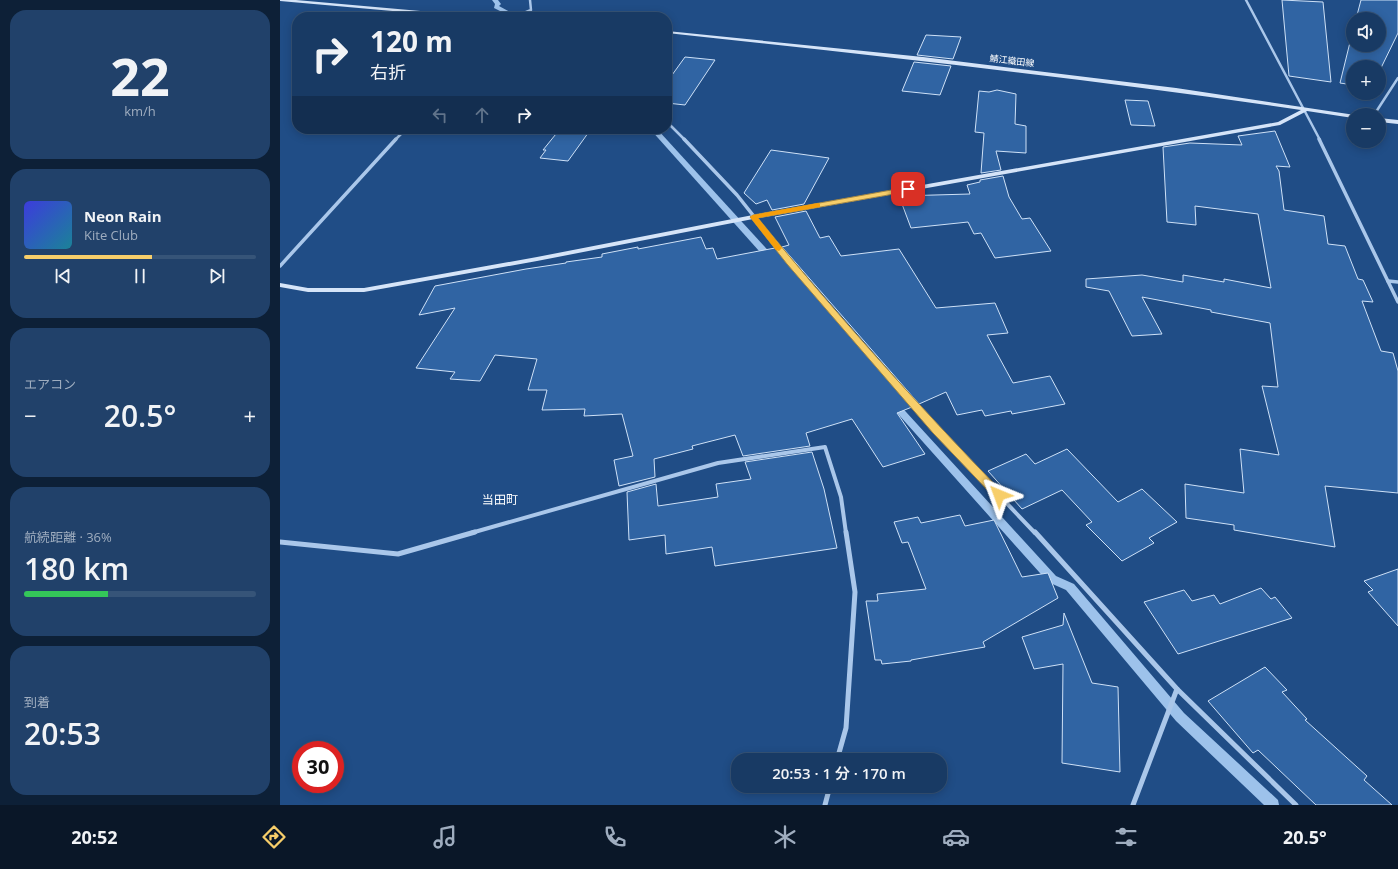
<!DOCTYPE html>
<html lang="ja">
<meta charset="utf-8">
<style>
body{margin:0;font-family:"Open Sans","Noto Sans JP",sans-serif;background:#21416a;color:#f1f3f6;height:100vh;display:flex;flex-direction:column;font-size:15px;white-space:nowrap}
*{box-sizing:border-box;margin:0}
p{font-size:13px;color:#9fadbf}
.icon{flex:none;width:22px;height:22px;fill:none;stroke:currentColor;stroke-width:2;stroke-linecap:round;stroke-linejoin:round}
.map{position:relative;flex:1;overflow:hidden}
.details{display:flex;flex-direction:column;gap:10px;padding:10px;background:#0d2037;width:280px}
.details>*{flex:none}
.top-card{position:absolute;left:12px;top:12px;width:380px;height:122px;border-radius:16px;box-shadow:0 2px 10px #0003,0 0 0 1px #365478;background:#183a64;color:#f1f3f6;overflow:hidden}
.fabs{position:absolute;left:1066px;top:12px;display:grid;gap:8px}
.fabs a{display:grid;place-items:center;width:40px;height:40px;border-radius:50%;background:#183a64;box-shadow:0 2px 10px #0003,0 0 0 1px #365478;font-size:20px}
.speed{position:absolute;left:12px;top:741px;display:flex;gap:8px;font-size:20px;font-weight:700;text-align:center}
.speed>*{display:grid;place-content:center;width:52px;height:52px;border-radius:50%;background:#183a64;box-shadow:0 2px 10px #0003,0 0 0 1px #365478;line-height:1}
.speed .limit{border:6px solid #d22;background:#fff;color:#111}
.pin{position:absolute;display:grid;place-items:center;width:34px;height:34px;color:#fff;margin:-17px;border-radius:8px;box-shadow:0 2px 6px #0006}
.me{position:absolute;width:44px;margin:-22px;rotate:316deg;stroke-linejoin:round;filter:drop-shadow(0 0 3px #0008)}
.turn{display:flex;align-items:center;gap:14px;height:84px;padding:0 12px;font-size:18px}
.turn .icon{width:52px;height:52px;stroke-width:2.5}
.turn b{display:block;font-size:28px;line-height:34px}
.lanes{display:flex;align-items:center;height:38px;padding:0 12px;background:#0003;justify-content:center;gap:20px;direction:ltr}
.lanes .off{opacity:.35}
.big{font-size:30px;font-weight:600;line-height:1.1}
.details .widget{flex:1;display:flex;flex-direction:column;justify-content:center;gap:6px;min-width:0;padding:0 14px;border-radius:16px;background:#21416a}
.details .dial{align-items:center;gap:0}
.dial b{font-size:52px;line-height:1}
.song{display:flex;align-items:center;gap:12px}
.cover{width:48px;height:48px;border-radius:6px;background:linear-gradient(135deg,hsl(240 70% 55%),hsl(190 70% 35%))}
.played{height:4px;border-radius:2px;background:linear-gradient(90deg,#f7ce6a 55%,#365478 55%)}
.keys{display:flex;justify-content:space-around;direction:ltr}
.heat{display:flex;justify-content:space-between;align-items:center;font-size:22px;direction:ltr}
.charge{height:6px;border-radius:3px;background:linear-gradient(90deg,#34c759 36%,#365478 0)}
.trip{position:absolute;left:451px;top:753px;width:216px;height:40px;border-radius:16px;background:#183a64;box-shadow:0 2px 10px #0003,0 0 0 1px #365478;font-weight:600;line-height:40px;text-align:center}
.tab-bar{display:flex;height:64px;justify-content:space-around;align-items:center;background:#0a1728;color:#9fadbf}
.tab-bar .icon{width:28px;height:28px}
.tab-bar .current{color:#f7ce6a}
.tab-bar b{font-size:18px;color:#f1f3f6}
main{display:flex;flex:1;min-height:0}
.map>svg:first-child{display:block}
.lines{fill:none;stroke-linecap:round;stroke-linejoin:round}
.stream{fill:#9dc2eb;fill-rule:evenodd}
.building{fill:#3064a3;stroke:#cee1f7}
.street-far3{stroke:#aac7ea;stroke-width:2.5}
.street-far2{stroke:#aac7ea;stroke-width:3.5}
.street-far1{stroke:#aac7ea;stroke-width:4}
.street{stroke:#aac7ea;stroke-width:5}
.secondary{fill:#d5e4f8;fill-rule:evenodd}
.route{fill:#f7ce6a;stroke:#a18645}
.slow{fill:#f59e0b}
.labels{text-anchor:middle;stroke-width:4;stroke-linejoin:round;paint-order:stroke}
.far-street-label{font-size:9px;fill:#fff;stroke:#204d86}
.quarter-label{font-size:12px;fill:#fff;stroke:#204d86}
</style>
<main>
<section class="details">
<div class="widget dial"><b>22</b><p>km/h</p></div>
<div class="widget">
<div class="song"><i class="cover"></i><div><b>Neon Rain</b><p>Kite Club</p></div></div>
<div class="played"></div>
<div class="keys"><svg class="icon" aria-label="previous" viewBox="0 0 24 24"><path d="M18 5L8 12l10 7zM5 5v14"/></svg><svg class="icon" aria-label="pause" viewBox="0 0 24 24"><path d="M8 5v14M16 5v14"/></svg><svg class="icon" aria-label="next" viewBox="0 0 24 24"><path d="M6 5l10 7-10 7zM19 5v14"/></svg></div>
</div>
<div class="widget"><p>エアコン</p>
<div class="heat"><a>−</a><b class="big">20.5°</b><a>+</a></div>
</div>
<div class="widget"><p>航続距離 · 36%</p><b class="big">180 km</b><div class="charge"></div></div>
<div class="widget"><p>到着</p><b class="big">20:53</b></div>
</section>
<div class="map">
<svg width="1118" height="805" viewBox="0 0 1118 805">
<rect width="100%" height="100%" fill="#204d86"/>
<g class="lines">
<!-- stream -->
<g class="stream">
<path d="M212,0H218L221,4L219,6L239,17H232L214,8L215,4Z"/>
<path d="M370,129H377L494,257V261H488Z"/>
<path d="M613,400L616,401L776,576L794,584L904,713L998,800L999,805H984L896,721L786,590L768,582L610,405L608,403L610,401Z"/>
</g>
</g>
<!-- building -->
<g class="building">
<path d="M1002,0L1043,2L1051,82L1009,76Z"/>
<path d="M1081,0H1118V33L1099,72V67H1073V85L1060,83L1073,30V45H1099V19H1076Z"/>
<path d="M646,35L681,37L673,59L637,55Z"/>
<path d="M405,57L435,60L405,105L387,103V82Z"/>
<path d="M634,62L671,66L660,95L622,91Z"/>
<path d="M717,90L736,94L735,124L746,126V153L716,151L721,170L701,173L704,133L695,132L699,91L709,92Z"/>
<path d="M845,100L868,101L875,126L851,125Z"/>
<path d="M280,129H311L288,161L260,158L266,150H263Z"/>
<path d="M995,131L1010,167L996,166L999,171L1004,210L1044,216L1048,244L1065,246L1078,279L1083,280L1093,302L1082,301L1101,351L1113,353L1118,371V493L1045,486L1055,547L954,530V525L906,518L905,484L964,493L960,449L999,455L982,386L998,387L990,323L931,312V310L862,297L882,334L852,336L829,291L806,287V279L862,275L903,282V275L944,282V279L991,288L978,214L915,206L916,225L887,222L883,147L910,143L962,145L958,136Z"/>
<path d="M491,150L549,158L524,204L492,210L487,200L476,204L464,193Z"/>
<path d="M723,176L729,197L742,219L750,218L771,251L715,258L701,233L694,234L688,222L631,228L619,196L690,194L687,185L700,182V180Z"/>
<path d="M526,211L540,238L549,236L561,256L619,249L656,308L715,303L728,333L707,335L733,383L770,376L785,404L732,414L731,411L705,416L702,410L677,415L666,392L639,404L502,247L509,245L495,217Z"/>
<path d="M421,237L426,249L433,248L437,259L495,248L632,407L617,413L645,454L603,467L572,419L526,433L530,446L463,456L455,435L412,446L413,449L374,459L375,477L339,486L334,460L353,456L342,414L304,416L305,409L262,410L267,390H248L257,359L215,355L200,381L170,379L175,372L136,368L175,308L139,315L155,286L246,269L286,263V262L322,257V254L358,247V249Z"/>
<path d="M787,449L838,502L862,489L897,522L869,538L874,543L842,561L806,525L812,522L782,490L742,509L708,471L746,454L755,464Z"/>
<path d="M532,452L544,489L557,548L435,566L432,547L386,554L385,535L349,540L347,492L376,484L378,506L438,497L436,484L471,479L465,462Z"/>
<path d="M680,515L685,526L714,520L742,577L768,573L778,598L703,642L705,647L631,660V661L602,664L601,660H595L586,601H598L597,594L646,589L628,542L622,543L614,522L638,517L641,523Z"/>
<path d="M1118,569V626L1088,592L1093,590L1084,581Z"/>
<path d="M981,588L991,599L995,597L1012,618L898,654L864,602L904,590L912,601L934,595L940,604Z"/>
<path d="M784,613L812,683L838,687L840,772L782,763L783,664L754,669L742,637L783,625Z"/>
<path d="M985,667L1007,690L1002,692L1027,719L1025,720L1087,776L1084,780L1112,805H1036L978,750L973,753L928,701Z"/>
</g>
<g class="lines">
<!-- street-far3 -->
<g class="street-far3">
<path d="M966,0L1040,140"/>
<path d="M234,17L251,10L250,0"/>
<path d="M1094,115L1118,78"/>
<path d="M387,122L405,140"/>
<path d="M115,140L126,129"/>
</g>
<!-- street-far2 -->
<g class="street-far2">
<path d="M404,139L457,195L510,262L557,315"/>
<path d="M1039,139L1118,302"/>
<path d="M0,266L116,139"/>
<path d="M1108,281L1118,282"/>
</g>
<!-- street-far1 -->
<g class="street-far1">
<path d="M556,314L657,430L755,533"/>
<path d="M191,533L438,463L545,447L561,497L566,533"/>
</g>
<!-- street -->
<g class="street">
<path d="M755,532L897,689L1016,805"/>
<path d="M0,542L118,554L195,532"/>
<path d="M557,760L566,728L575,592L566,532"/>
<path d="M545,805L550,786"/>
<path d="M853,805L897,689"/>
</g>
<!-- secondary -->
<g class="secondary">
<path d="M0,0H16L197,16L199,17H180L0,1Z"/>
<path d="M387,31L643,57L896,88L1075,115H1073V118L1027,111L1000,125L473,219L257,261L84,292H28L0,287V283L28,288H84L257,257L473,215L998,122L1021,110C810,79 599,56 387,33Z"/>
<path d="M1099,118L1118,120V124L1099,122Z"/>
</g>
</g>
<!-- route -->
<path class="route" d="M628,187L631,188V191L478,218C555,313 637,404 722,492L724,495L722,498H715L653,433L507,264L470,217L473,215Z"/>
<!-- slow -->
<path class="slow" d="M538,203L540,204V207L478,218L502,248L499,251L496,250L470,217L473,215Z"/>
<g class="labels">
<!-- far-street labels -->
<g class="far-street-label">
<text transform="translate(732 61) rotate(7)" y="3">鯖江織田線</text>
</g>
<!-- quarter labels -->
<g class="quarter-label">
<text x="220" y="504">当田町</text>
</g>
</g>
</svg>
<div class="fabs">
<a><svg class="icon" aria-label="sound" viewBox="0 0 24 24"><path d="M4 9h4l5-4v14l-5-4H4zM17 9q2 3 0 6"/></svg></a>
<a>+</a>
<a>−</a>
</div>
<div class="speed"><div class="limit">30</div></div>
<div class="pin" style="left:628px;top:189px;background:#d93025"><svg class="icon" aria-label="arrive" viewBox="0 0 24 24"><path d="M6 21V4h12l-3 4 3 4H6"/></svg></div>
<svg class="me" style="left:719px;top:495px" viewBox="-20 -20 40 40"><path d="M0-17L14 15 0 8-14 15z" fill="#f7ce6a" stroke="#fff" stroke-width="4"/></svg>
<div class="trip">20:53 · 1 分 · 170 m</div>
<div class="top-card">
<div class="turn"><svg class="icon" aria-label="right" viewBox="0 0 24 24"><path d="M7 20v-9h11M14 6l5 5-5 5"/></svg><div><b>120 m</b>右折</div></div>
<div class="lanes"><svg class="icon off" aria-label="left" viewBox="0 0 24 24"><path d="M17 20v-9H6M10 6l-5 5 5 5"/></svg><svg class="icon off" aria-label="ahead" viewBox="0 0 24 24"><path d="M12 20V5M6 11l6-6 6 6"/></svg><svg class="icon" aria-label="right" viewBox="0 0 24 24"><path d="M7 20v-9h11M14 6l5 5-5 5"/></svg></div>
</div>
</div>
</main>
<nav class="tab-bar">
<b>20:52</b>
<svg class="icon current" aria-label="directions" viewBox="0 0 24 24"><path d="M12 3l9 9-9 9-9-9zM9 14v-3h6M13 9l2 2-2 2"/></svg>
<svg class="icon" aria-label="music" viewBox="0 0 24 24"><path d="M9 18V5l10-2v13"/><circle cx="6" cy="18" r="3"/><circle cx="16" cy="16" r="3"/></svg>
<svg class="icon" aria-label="phone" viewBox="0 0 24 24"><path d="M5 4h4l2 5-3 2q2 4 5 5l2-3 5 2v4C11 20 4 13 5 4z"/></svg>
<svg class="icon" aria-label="climate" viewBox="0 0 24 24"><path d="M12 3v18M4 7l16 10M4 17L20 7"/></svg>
<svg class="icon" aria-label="car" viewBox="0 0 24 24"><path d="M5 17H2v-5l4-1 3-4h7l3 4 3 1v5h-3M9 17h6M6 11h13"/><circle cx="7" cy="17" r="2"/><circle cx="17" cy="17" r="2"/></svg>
<svg class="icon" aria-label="filters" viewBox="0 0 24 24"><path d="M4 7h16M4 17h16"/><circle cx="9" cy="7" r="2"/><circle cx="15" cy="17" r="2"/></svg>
<b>20.5°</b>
</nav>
